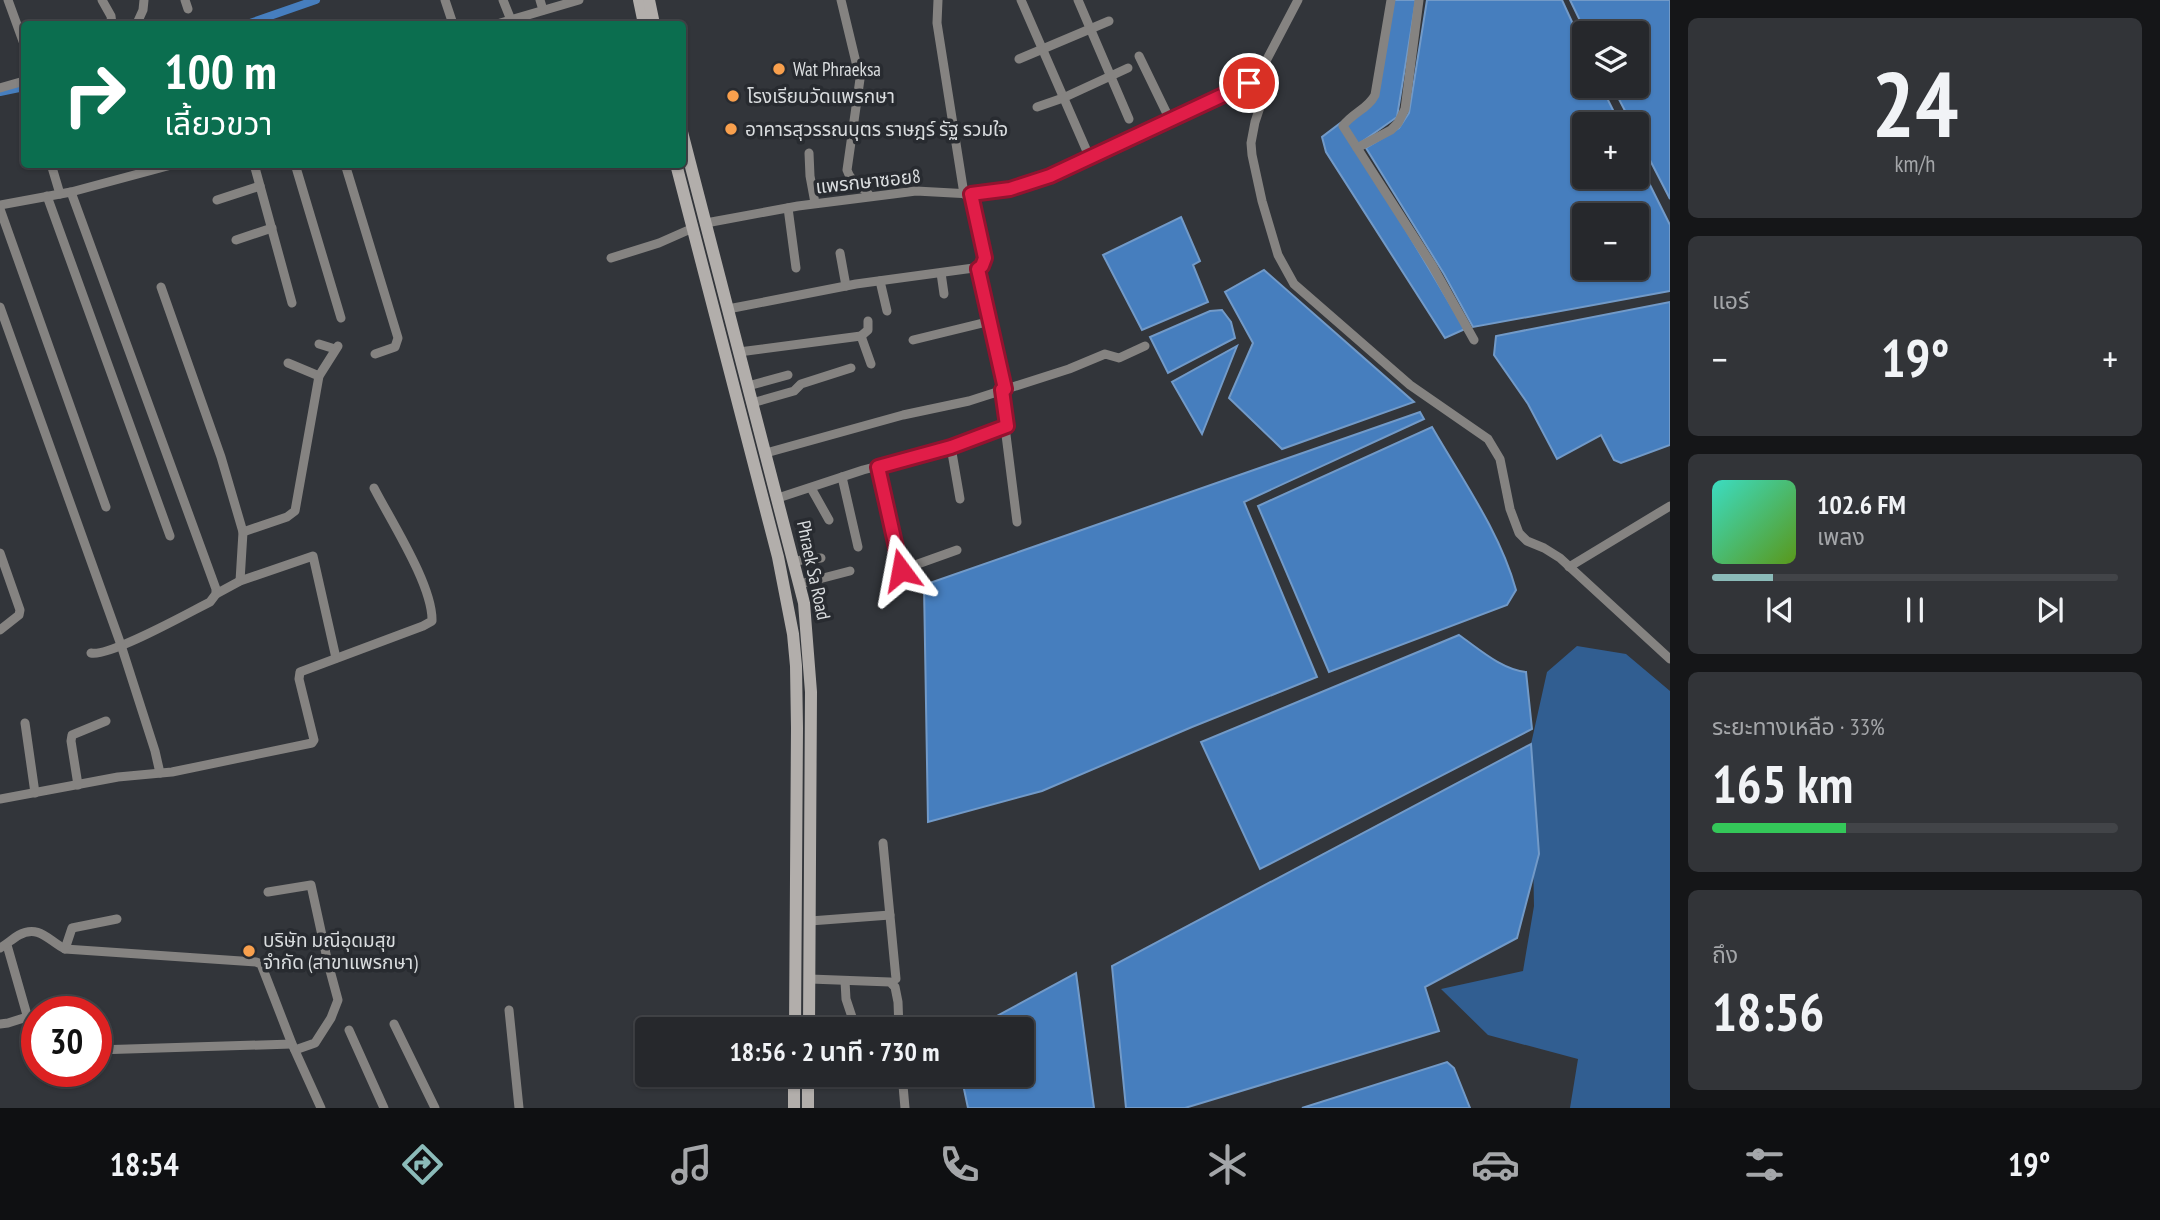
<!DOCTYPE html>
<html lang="th">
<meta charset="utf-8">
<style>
body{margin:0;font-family:"PT Sans Narrow","Noto Sans Thai",sans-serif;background:#323438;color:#f1f3f6;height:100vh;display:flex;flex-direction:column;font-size:26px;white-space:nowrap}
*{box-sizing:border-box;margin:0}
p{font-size:23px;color:#a4a6a9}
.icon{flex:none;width:38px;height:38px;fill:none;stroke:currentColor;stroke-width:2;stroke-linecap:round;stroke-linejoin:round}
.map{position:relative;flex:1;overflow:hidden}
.side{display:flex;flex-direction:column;gap:18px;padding:18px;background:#151618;width:490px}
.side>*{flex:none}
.top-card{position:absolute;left:21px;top:21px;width:665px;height:147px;border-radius:7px;box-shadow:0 2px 5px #0004,0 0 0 2px #424448;background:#0b6e4f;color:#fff;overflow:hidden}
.controls{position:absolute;left:1572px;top:21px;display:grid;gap:14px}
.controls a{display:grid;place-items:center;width:77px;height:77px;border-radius:7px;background:#26282c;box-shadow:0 2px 5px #0004,0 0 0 2px #424448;font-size:35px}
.speed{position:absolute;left:21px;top:996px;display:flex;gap:14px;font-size:35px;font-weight:700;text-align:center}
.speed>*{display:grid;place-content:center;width:91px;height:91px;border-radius:50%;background:#26282c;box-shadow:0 2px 5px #0004,0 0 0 2px #424448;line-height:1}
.speed .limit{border:10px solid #d22;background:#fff;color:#111}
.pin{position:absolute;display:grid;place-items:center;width:60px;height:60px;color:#fff;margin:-30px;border:4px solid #fff;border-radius:50%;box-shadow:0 2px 7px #0007}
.me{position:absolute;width:77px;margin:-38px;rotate:347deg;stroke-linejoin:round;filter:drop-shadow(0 0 5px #0008)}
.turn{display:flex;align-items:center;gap:24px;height:147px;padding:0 28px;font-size:32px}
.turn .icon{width:91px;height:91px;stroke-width:2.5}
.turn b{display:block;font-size:49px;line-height:60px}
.big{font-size:52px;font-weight:600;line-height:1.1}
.side .card{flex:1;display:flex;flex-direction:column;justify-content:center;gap:10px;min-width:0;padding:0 24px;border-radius:10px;background:#323438}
.side .dial{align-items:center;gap:0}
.dial b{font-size:91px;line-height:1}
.song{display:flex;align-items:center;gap:21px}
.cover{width:84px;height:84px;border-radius:10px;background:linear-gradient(135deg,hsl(170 70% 55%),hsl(90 70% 35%))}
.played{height:7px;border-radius:4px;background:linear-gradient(90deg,#8bbbb9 15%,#424448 15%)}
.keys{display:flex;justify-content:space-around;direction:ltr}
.heat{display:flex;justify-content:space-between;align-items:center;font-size:38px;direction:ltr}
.charge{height:10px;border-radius:5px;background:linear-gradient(90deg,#34c759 33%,#424448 0)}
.trip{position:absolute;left:635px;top:1017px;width:399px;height:70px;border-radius:7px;background:#26282c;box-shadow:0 2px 5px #0004,0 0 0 2px #424448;font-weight:600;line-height:70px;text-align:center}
.tab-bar{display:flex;height:112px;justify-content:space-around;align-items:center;background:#0f1012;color:#a4a6a9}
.tab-bar .icon{width:49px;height:49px}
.tab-bar .on{color:#8bbbb9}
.tab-bar b{font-size:32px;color:#f1f3f6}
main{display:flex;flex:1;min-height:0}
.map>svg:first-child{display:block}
.green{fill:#315e91}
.water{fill:#467ebe;stroke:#729ac8;stroke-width:2;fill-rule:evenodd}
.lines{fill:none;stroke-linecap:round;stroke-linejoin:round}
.canal{stroke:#467ebe;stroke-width:8}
.street{stroke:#858381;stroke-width:9}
.secondary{stroke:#b2aeab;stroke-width:12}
.route-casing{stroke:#92132f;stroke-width:18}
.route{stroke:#e11d48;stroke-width:12}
.poi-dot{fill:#f9a04d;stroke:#282b30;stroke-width:2.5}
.labels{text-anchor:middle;stroke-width:7;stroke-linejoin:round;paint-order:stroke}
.poi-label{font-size:19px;fill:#dadddf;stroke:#282b30;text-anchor:start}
.street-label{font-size:19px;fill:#dadddf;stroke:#282b30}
</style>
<main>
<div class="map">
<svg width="1670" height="1108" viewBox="0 0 1670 1108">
<rect width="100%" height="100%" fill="#32353a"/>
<!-- green -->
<path class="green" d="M1577,646L1626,654L1670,691V1108H1570L1578,1059L1488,1035L1441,989L1523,971L1534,906L1531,744L1547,672Z"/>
<!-- water -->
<g class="water">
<path d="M1389,0H1416L1397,117L1356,146L1465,329L1445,338L1326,152L1322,137L1372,99Z"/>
<path d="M1427,0H1562L1584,48V86H1601L1620,124H1584V177H1636V157L1670,225V291L1473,327L1444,274L1366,148L1399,128L1409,113ZM1584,215H1636V268H1584Z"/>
<path d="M1570,0H1670V199L1636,133V124H1632L1612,86H1636V33H1586Z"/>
<path d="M1181,217L1200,261L1193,265L1208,302L1142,330L1103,255Z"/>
<path d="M1264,270L1414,402L1282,449L1229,398L1253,343L1225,292Z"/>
<path d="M1670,302V445L1621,463L1614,460L1601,435L1557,459L1528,404L1494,355L1496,336Z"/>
<path d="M1222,310L1231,322L1235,338L1168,373L1150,337L1210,311Z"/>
<path d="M1237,346L1202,434L1172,382Z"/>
<path d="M1420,412L1424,419L1244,502L1317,677L1192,727L1042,791L928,822L924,585Z"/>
<path d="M1432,427C1462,479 1500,532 1516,590L1507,605L1329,672L1258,506Z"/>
<path d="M1459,635C1479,649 1501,669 1526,672L1532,729L1260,869L1201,742Z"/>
<path d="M1531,744L1539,854L1517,938L1425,987L1439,1031L1185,1108H1126L1112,966Z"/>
<path d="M1076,973L1094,1108H968L961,1075L1022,1074V1029H973Z"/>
<path d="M1447,1062L1454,1068L1470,1108H1302Z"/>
</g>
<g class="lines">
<!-- canal -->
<g class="canal">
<path d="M247,24L316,0"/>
<path d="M0,92L24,87"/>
</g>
<!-- street -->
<g class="street">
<path d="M8,0L24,44"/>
<path d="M102,0L111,16L112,24"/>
<path d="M185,0L188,9"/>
<path d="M445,0L453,24"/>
<path d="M503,0L511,20"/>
<path d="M540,0L543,10"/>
<path d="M841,0L860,79L847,170C851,183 863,186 870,196"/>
<path d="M938,0L937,23L964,194"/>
<path d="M1021,0L1089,156"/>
<path d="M1078,0L1129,119"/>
<path d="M1391,0L1375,95C1368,109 1352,113 1343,126L1432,265L1474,340"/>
<path d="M138,21L143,10L144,0"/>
<path d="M497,24L579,0"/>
<path d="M1139,56L1170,120"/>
<path d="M1019,59L1109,21"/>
<path d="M1255,82L1263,98L1255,122L1251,143L1252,155L1262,201L1278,255L1294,284L1410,385L1488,439L1500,459L1510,509L1519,533L1527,541L1544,548L1560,558L1670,659"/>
<path d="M0,88L24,81"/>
<path d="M1037,107L1063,98L1128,68"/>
<path d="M1357,148L1391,130L1398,123L1405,109L1419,0"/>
<path d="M809,153L810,176L815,203"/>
<path d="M51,164L60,194"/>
<path d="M254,164L292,303"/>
<path d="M295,164L341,318"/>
<path d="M345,164L398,338L395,347L375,354"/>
<path d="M71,192L216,589V594L210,602C188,613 110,657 91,653"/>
<path d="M47,196L170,536"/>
<path d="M217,200L260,186"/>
<path d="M0,205L71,192L175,164"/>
<path d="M788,208L796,268"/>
<path d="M0,209L106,507"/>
<path d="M706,223L798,206L893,194L916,191L971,194L1010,189L1050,176L1089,156L1255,82L1298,0"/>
<path d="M236,240L272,228"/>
<path d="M840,253L846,286"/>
<path d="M611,258L659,243L693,228"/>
<path d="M978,269L1005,389"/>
<path d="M941,273L944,294"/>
<path d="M880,281L887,311"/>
<path d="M161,287L221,457L243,532L240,581"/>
<path d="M0,307L121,645L155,751L160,773"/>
<path d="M728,309L856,284L981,267L985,258L971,194"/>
<path d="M861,336L868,330V321"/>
<path d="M913,340L991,321"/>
<path d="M319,344L335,349"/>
<path d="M739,352L861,336L871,364"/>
<path d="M288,363L319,376"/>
<path d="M748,386L788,375"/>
<path d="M752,403L794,391L801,384L851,368"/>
<path d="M1005,427L1017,522"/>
<path d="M951,447L960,499"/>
<path d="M766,453L903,415L969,401L1069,369L1105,354L1119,358L1145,346"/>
<path d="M878,467L901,570L957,550"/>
<path d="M842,477L858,547"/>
<path d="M811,488L829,520"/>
<path d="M778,498L863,470L951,447L1005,427L1007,423L1002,390"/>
<path d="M243,532L287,517L295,511L319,376L338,346"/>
<path d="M0,553L20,610L19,615L0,630"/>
<path d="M794,561L821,558"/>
<path d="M1569,567L1670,506"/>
<path d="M800,584L850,571"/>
<path d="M216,594L240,581L313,556L336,658"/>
<path d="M25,723L35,793"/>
<path d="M78,785L71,741L72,735L106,721"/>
<path d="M0,799L118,777L172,772L312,743L314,740L299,679L300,672L423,626L432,621C433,586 391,521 374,488"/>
<path d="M883,843L896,979"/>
<path d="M268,892L311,885L328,963L338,1000L331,1018L315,1043L295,1050"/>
<path d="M810,921L890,915"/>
<path d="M7,945L37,1050"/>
<path d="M0,948C7,944 12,939 19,935C39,924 49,941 65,949L256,962L261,964L292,1044L321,1108"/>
<path d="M65,949L72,928L117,919"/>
<path d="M810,979L890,982L895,987L898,1002L899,1029"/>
<path d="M845,981L846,999L856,1029"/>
<path d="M509,1010L519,1108"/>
<path d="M0,1024L8,1023L27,1017"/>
<path d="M394,1024L435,1108"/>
<path d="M349,1030L384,1108"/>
<path d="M96,1050L292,1044"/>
<path d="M902,1074L905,1108"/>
</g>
<!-- secondary -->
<g class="secondary">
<path d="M639,0L644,24"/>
<path d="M649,0L654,24"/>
<path d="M682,132L804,603L811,692L809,1029"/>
<path d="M676,164L778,557L793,634L796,666L797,728L795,1029"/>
<path d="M794,1108V1074"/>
<path d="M808,1108V1074"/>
</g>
</g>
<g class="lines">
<defs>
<path id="route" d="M901,570L878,467L951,447L1007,426L1002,390L1005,389L978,269L982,266L985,258L971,194L1010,189L1050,176L1249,83"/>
</defs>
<!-- route casing -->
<use href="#route" class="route-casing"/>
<!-- route -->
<use href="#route" class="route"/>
</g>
<!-- markers -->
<g class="poi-dot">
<circle cx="779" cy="69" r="7"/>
<circle cx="733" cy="96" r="7"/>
<circle cx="731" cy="129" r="7"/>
<circle cx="249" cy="951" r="7"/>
</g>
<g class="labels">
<!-- poi labels -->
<g class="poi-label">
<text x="793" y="76">Wat Phraeksa</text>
<text x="747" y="103">โรงเรียนวัดแพรกษา</text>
<text x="745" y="136">อาคารสุวรรณบุตร ราษฎร์ รัฐ รวมใจ</text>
<text x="263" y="947">บริษัท มณีอุดมสุข<tspan x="263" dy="22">จำกัด (สาขาแพรกษา)</tspan></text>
</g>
<!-- street labels -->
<g class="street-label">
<text transform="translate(868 181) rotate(-6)" y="7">แพรกษาซอย8</text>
<text transform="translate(814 570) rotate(78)" y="7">Phraek Sa Road</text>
</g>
</g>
</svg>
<div class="controls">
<a><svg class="icon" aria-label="layers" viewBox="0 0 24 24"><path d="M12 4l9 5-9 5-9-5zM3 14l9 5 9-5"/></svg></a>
<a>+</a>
<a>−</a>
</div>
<div class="speed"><div class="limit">30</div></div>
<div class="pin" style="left:1249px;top:83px;background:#d93025"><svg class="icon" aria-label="arrive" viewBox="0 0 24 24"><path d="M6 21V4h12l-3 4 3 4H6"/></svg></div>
<svg class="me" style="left:901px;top:570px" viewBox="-20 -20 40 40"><path d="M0-17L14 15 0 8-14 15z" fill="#e11d48" stroke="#fff" stroke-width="4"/></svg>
<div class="trip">18:56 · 2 นาที · 730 m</div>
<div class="top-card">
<div class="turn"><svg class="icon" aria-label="right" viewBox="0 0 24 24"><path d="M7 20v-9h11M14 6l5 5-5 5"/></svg><div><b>100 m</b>เลี้ยวขวา</div></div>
</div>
</div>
<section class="side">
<div class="card dial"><b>24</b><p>km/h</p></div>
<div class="card"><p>แอร์</p>
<div class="heat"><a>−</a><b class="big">19°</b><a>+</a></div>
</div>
<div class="card">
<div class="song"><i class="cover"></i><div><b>102.6 FM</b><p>เพลง</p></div></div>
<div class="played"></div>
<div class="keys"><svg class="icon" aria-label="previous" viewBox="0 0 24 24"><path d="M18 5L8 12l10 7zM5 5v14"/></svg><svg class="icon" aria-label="pause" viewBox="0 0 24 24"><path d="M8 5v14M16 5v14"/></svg><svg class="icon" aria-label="next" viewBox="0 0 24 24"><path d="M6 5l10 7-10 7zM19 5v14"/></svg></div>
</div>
<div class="card"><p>ระยะทางเหลือ · 33%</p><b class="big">165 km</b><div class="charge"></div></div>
<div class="card"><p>ถึง</p><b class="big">18:56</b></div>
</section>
</main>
<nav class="tab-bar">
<b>18:54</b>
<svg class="icon on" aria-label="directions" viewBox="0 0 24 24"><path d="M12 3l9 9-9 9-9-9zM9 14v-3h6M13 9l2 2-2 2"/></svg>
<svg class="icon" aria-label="music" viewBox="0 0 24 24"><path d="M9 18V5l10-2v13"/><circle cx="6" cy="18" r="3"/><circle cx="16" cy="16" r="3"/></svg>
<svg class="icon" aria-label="phone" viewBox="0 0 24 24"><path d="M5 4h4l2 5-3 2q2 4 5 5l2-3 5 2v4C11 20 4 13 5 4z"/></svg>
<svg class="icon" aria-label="climate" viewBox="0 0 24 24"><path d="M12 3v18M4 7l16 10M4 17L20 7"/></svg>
<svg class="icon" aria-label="car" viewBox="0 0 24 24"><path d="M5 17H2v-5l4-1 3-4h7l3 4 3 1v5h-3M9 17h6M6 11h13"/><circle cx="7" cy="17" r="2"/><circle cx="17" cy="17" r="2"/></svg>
<svg class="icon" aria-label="filters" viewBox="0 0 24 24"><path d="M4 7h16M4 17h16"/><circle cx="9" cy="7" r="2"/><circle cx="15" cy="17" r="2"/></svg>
<b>19°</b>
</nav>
